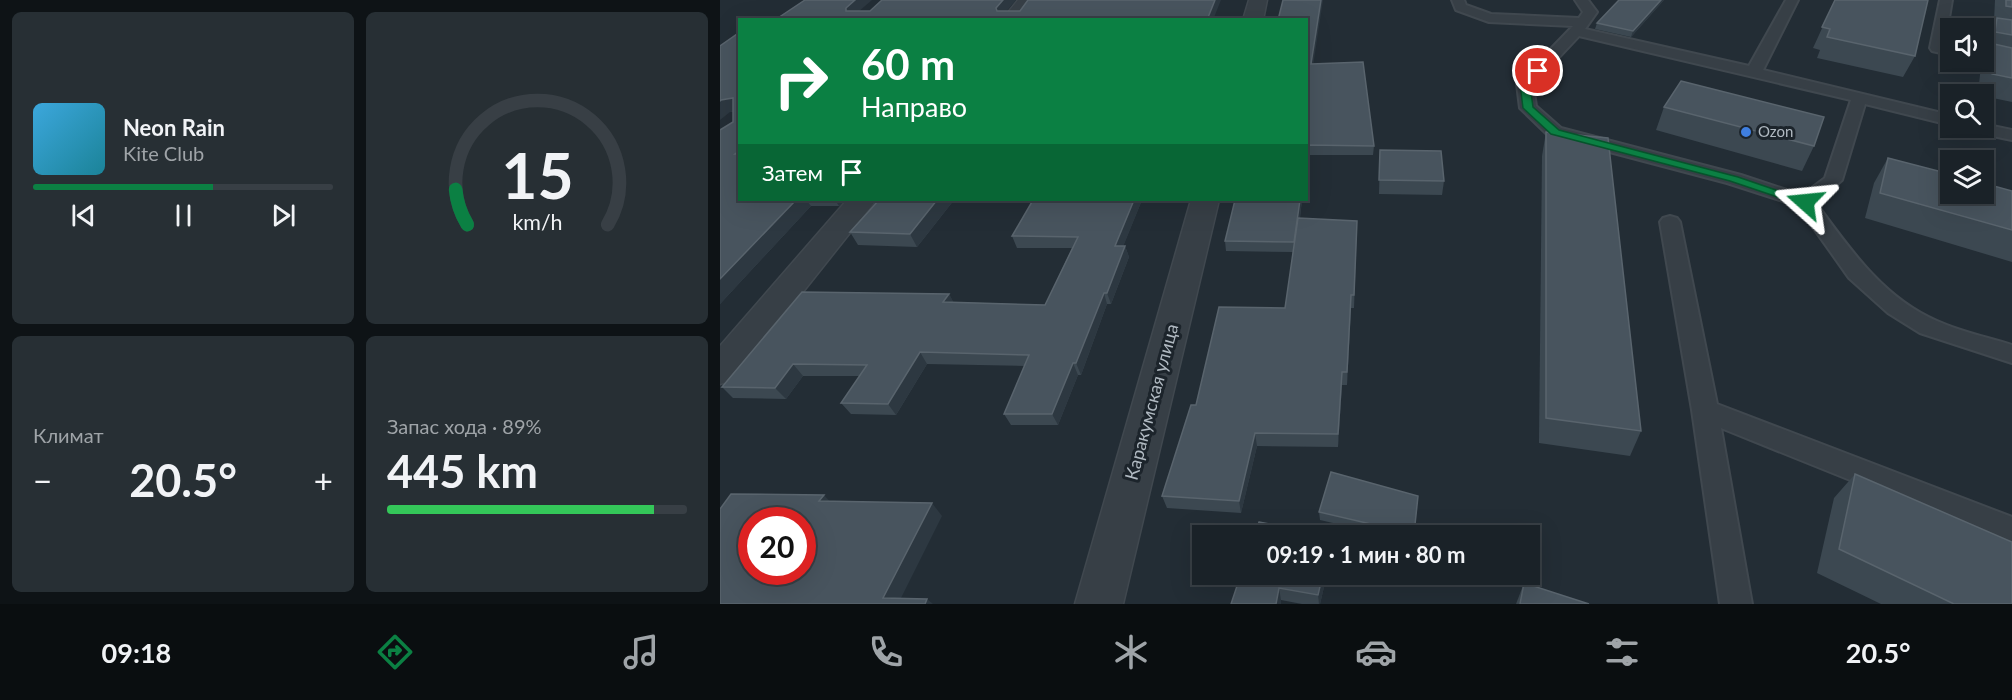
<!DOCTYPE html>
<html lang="ru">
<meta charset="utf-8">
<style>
body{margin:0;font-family:Lato,sans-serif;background:#272f34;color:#f1f3f6;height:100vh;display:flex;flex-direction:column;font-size:22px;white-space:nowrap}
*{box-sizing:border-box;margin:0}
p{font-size:20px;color:#9fa4a8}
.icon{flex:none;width:33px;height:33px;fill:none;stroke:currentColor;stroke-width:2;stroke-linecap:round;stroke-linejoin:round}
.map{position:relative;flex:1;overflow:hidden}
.details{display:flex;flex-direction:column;gap:12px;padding:12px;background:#0e1316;width:720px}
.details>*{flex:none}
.guide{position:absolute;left:18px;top:18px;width:570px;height:183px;border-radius:0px;box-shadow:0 6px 24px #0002,0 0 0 2px #383f45;background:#0b8043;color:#fff;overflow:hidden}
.fabs{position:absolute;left:1220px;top:18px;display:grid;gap:12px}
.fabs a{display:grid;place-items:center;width:54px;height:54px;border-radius:0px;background:#1a2228;box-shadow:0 6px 24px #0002,0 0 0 2px #383f45;font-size:30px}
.speed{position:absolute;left:18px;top:507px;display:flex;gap:12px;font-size:30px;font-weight:700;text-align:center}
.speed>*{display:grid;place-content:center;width:78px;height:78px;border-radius:50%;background:#1a2228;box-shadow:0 6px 24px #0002,0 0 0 2px #383f45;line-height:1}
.speed .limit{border:9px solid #d22;background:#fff;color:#111}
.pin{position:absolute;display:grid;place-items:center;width:51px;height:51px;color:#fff;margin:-26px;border:3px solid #fff;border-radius:50%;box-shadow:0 2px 6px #0007}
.me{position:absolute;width:66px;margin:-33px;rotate:288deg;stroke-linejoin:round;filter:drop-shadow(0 0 4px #0008)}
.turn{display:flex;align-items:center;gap:21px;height:126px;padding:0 24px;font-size:27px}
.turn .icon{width:78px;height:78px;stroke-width:2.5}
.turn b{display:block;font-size:42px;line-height:51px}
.then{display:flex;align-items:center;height:57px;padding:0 24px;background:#0003;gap:12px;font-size:22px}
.big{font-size:45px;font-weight:700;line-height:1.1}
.details .tile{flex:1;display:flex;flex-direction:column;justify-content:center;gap:9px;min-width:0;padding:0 21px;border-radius:9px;background:#272f34}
.details .dial{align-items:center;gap:0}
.dial svg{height:156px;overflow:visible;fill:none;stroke:#383f45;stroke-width:7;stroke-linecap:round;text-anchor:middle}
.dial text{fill:#f1f3f6;stroke:none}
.song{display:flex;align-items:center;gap:18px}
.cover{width:72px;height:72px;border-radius:9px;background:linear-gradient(135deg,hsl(200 70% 55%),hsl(190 70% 35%))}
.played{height:6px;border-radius:3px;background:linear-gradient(90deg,#0b8043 60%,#383f45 60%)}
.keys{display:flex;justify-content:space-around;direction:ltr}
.heat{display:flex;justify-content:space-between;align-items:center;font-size:33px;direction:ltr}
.charge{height:9px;border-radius:4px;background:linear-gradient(90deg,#34c759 89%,#383f45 0)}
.details .tiles{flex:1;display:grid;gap:12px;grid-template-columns:repeat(2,1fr)}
.trip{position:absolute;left:472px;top:525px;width:348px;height:60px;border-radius:0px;background:#1a2228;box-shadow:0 6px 24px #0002,0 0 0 2px #383f45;font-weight:700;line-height:60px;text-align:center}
.dock{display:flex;height:96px;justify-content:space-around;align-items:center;background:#0a0e10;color:#9fa4a8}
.dock .icon{width:42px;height:42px}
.dock .on{color:#0b8043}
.dock b{font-size:27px;color:#f1f3f6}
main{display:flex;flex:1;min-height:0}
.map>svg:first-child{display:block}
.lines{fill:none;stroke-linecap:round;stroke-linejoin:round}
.service-casing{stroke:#40484f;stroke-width:4}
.minor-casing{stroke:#40484f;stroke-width:3}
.service{fill:#373f46;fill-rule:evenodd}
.minor{fill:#373f46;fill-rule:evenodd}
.wall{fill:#3c4851}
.shaded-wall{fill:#2d3841}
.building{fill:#48545e;stroke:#59646d;stroke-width:1.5;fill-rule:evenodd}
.route{fill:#0b8043;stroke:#07532c;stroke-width:1.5}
.shop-dot{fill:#3f7fe0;stroke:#1c242b;stroke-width:2}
.labels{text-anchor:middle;stroke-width:6;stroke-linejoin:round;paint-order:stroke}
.far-poi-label{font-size:15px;fill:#b1bac2;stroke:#1c242b;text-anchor:start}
.street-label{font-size:18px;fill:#b1bac2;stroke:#1c242b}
</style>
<main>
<section class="details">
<div class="tiles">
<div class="tile">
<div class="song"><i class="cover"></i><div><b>Neon Rain</b><p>Kite Club</p></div></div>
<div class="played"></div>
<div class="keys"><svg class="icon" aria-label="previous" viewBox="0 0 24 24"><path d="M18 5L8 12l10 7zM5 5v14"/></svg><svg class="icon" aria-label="pause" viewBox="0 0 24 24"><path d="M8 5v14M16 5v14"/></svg><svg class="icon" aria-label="next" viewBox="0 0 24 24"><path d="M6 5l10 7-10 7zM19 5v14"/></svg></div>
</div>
<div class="tile dial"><svg viewBox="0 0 100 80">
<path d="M14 69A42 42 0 1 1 86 69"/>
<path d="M14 69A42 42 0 0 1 8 51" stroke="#0b8043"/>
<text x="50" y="56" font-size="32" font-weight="700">15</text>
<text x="50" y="72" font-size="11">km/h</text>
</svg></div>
<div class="tile"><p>Климат</p>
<div class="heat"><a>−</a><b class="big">20.5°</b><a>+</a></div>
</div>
<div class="tile"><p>Запас хода · 89%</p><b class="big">445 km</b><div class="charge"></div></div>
</div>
</section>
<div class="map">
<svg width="1292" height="604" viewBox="0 0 1292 604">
<rect width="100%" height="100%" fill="#232d35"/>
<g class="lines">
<defs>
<g id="service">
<path d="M732,0H744L746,5L771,14L859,18L863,12L855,0H868L877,12L865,29L1029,66L1066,0H1078L1043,70L1230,115V125L1145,104L1122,180L1096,203C1129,248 1163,298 1217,321C1241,332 1267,337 1292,345V363L1200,333L1168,313L1129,278L1078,206L1007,183L829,136L800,108L797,84L853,26L769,22L736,10ZM859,36L1131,100L1105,178L1082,195L1021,175L841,128L816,106L813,85Z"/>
<path d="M1220,0H1232L1229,18L1265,25L1267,28L1263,31V28L1228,26L1225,45L1230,47V55L1212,51L1210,48Z"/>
<path d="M1263,124L1292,130V140L1253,132L1251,128H1263Z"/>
<path d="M950,216L957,218L960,222L997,404L1292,517V545L1001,428L1032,604H1000L972,410L940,222L943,218Z"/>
</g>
<g id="minor">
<path d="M298,0H317L302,20H282Z"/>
<path d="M529,0H547L543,20H523Z"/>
<path d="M127,200H156L13,380L0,384V346Z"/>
<path d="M471,200H499L403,604H355Z"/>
</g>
</defs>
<!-- service casing -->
<use href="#service" class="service-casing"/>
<!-- minor casing -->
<use href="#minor" class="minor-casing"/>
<!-- service -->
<use href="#service" class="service"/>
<!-- minor -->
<use href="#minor" class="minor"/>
</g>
<!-- wall -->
<g class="wall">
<path d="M899,0H944L911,37L875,29L877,23Z"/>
<path d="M1115,0L1195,56L1183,77L1097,58L1100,50L1093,48Z"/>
<path d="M1275,0H1292V102L1263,96V94H1258L1261,65L1269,53L1263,52L1265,37L1274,21Z"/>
<path d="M586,20L593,64L654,146L653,155H589L586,172Z"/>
<path d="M20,32V200H125L119,206H91L0,304V130L13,122V112H10Z"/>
<path d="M944,107L1094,146L1082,171L936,130Z"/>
<path d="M826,132L921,431L910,456L819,443L822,156Z"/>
<path d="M660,150L724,181L722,195L659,194Z"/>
<path d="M1168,158L1292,191V262L1145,218L1154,183Z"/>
<path d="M151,200H234L197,247L138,245L130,232L154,205Z"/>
<path d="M422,200L403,246H405L409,257L391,304H387L361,375H358L338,425H291L284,414L305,366L207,364L176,415L131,414L121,403L140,376H83L66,399L13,398L2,387L229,294L233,302L325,305L352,248H297L292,236Z"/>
<path d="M515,200H582L580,218L637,221L634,308H631L627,385H622L618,447L537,446L521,513L447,508L442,496L476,405L565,308L573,252L506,251L505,241Z"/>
<path d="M1135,474L1292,604H1161L1097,573L1114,498Z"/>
<path d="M698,496L694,536H669L600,520L599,512Z"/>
<path d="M521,574H607L600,604H582L561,600Z"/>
<path d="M804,583L869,604H796Z"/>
</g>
<!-- shaded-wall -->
<g class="shaded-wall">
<path d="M135,0H152L131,18L126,11V8Z"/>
<path d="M283,0H296L280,19L277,11L276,8Z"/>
<path d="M495,0H501L493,20H487Z"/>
<path d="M601,0H603L592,73L591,64Z"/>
<path d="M941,0H944L911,37L913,31Z"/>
<path d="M13,98L20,111L10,112L0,120V101L1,100Z"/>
<path d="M588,145L589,155L586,172V158Z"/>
<path d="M76,200H86L91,206L0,304V279Z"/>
<path d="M115,200H125L119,206Z"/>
<path d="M217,200H234L197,247L190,234Z"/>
<path d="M414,200H422L399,257L395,246Z"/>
<path d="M580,200H582L575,252L574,242Z"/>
<path d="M637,221V234L634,308V295Z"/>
<path d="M405,246L409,257L391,304L387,293Z"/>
<path d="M384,293L387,304L361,375L356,363Z"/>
<path d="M229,294L235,305L223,302Z"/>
<path d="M631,295V308L627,385V372Z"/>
<path d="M200,352L207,364L176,415L168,404Z"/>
<path d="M353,363L358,375L338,425L332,414Z"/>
<path d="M73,364L83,376L66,399L55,388Z"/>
<path d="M622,372V385L618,447V434Z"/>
<path d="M535,433L537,446L521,513L519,501Z"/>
<path d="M104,495L116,508L99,501Z"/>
<path d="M212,503L222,516L178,604L163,598Z"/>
<path d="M603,574H607L600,604H599L598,595Z"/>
<path d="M559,588L561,600V604H556Z"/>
<path d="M207,599L213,604H205Z"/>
</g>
<!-- building -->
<g class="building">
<path d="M85,0H135L126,8V11H150L162,0H283L276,8L277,11H300L308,0H495L487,20H55Z"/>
<path d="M563,0H601L591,64L643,62L654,146L588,145L586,158V20H558Z"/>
<path d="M899,0H941L913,31L877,23Z"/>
<path d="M1115,0H1208L1195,56L1107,37L1110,29L1102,27Z"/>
<path d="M1286,0H1292V7L1286,6Z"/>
<path d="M1277,18L1292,20V35L1275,32Z"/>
<path d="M20,32V150L15,154H20V200H76L0,279V130L13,122V98L1,100L0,101V46Z"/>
<path d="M1274,44L1292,48V78L1272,74Z"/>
<path d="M961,81L1104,117L1094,146L944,107Z"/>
<path d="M826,132L888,138L921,431L826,418Z"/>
<path d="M660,150L721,151L724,181L659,180Z"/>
<path d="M1168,158L1230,174V194H1263V183L1292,191V230L1160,193Z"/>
<path d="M159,200H217L190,234L130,232Z"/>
<path d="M313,200H414L395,246H405L387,293H384L356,363H353L332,414H284L309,355L200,352L168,404L121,403L147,365L73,364L55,388L2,387L82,292L229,294L223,302L325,305L358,237L292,236Z"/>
<path d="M515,200H580L574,242L505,241Z"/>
<path d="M578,218L637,221L634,295H631L627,372H622L618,434L535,433L519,501L442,496L471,405H476L499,307L565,308Z"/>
<path d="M611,472L698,496L694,534L599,512Z"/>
<path d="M1135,474L1292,542V604H1234L1119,549Z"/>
<path d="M11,494L104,495L99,501L212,503L163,598L207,599L205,604H0V509ZM32,520H82V572H32Z"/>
<path d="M539,522L612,536H534Z"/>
<path d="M521,574H603L598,595L559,588L556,604H511Z"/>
<path d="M804,583L869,604H800Z"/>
</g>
<!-- route -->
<path class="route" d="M815,69L822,71L810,85L813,107L839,130L1018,177L1091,202L1090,205H1081L1010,181L831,134L803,108L800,84Z"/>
<!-- markers -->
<circle class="shop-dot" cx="1026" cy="132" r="6"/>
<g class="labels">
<!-- far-poi labels -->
<g class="far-poi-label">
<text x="1038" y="137">Ozon</text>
</g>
<!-- street labels -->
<g class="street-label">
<text transform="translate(432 402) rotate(-75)" y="6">Каракумская улица</text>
</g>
</g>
</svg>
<div class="fabs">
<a><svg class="icon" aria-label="sound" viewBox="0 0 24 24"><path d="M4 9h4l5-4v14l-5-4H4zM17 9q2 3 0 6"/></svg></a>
<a><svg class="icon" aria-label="search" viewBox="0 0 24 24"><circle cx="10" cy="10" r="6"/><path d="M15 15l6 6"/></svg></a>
<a><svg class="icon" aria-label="layers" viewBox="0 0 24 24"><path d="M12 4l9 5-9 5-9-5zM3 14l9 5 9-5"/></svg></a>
</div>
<div class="speed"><div class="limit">20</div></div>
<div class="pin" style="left:818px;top:71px;background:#d93025"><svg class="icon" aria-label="arrive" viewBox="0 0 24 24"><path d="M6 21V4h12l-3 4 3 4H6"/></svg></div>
<svg class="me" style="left:1085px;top:202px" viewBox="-20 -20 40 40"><path d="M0-17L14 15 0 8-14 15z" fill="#0b8043" stroke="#fff" stroke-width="4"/></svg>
<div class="trip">09:19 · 1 мин · 80 m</div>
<div class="guide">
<div class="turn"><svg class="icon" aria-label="right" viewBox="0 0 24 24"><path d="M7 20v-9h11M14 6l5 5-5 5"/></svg><div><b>60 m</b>Направо</div></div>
<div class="then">Затем<svg class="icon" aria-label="arrive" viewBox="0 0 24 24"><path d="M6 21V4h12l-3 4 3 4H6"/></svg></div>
</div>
</div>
</main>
<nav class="dock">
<b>09:18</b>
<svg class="icon on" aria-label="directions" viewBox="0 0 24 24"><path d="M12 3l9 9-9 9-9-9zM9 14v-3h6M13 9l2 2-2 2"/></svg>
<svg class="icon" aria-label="music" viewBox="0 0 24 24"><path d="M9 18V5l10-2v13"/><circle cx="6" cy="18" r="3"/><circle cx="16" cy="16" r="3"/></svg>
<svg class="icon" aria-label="phone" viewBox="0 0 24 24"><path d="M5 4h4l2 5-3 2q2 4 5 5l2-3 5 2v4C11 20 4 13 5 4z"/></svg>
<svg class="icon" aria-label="climate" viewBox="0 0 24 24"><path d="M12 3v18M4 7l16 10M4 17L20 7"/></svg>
<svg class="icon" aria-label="car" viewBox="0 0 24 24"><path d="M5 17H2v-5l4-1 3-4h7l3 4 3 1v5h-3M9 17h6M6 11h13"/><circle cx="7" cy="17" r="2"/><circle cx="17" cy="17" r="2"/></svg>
<svg class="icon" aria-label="filters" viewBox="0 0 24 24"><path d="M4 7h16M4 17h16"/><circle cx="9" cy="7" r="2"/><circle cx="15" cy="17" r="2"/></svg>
<b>20.5°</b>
</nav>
